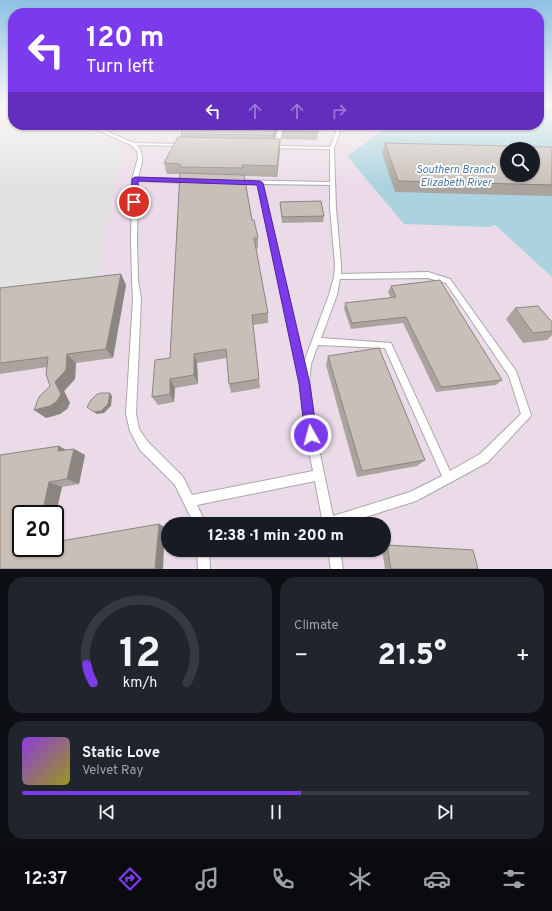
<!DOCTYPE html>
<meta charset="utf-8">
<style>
body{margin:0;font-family:Overpass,sans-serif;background:#20242c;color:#f1f3f6;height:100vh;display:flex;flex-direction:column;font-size:15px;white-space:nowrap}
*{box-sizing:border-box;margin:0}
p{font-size:13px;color:#9ea1a6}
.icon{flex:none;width:22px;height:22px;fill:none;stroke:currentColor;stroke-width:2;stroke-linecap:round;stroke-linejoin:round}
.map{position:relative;height:569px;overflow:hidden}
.drawer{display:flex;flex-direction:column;gap:8px;padding:8px;background:#0d0f14;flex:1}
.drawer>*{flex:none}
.banner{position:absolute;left:8px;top:8px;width:536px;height:122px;border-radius:16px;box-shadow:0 1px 3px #0004;background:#7c3aed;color:#fff;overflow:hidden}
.tools{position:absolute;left:500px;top:142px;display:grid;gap:8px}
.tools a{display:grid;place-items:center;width:40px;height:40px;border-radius:50%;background:#171b24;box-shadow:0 1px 3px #0004;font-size:20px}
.speed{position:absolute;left:12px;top:505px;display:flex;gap:8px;font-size:20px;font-weight:700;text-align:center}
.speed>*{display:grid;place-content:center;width:52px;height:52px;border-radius:50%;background:#171b24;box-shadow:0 1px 3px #0004;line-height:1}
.speed .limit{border:2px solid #111;border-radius:6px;background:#fff;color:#111}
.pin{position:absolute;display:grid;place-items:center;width:34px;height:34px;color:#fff;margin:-17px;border:2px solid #fff;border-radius:50%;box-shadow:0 1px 4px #0007}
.me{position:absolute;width:44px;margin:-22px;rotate:353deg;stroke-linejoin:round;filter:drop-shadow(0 0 3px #0008)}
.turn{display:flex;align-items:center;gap:14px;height:84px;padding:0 12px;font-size:18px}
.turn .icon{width:52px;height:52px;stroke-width:2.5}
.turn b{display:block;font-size:28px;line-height:34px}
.lanes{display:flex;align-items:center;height:38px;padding:0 12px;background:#0003;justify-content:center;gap:20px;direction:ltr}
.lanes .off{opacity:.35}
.big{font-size:30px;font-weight:800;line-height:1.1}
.drawer .card{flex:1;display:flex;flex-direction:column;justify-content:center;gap:6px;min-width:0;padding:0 14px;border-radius:16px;background:#20242c}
.drawer .dial{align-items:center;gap:0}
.dial svg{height:104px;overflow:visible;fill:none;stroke:#363941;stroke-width:7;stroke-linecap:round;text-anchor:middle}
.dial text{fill:#f1f3f6;stroke:none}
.song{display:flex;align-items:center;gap:12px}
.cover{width:48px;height:48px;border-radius:6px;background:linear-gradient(135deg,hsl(270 70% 55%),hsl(60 70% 35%))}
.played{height:4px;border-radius:2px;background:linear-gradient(90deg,#7c3aed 55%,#363941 55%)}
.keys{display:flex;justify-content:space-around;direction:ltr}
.heat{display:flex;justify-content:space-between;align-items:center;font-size:22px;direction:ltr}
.drawer .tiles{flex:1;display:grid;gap:8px;grid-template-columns:1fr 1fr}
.card:last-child{grid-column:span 2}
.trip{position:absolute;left:161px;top:517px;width:230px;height:40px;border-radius:20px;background:#171b24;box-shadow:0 1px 3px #0004;font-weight:800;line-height:40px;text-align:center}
.dock{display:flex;height:64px;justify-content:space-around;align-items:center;background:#090b0e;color:#9ea1a6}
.dock .icon{width:28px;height:28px}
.dock .selected{color:#7c3aed}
.dock b{font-size:18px;color:#f1f3f6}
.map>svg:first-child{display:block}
.industrial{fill:#ebdbe8;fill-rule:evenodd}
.parking{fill:#e2e2e2}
.water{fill:#aad3df;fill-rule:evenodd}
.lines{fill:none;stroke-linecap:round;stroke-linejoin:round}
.lane-casing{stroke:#a9a9a9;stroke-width:2}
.lane{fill:#fff;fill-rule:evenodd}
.wall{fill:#aba49e}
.shaded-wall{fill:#8b8681}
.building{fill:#c7bfb8;stroke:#8b8681;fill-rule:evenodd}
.route{fill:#7c3aed;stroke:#51269a}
.labels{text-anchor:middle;stroke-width:3.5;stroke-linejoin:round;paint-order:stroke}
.far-water-label{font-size:11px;font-style:italic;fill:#4a7aab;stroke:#fff}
</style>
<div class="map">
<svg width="552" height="569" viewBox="0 0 552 569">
<rect width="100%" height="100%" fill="#f2efe9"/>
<!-- industrial -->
<path class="industrial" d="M0,106H13V125H539V106H552V569H0ZM507,149H533V175H507ZM21,514H55V548H21ZM168,524H384V550H168Z"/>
<!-- parking -->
<path class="parking" d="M0,106H13V125H76L120,145L111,205L97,273L79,289L0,298Z"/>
<!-- water -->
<path class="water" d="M539,106H552V277L495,225L488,227L404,224L347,156L391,125H539ZM507,149H533V175H507Z"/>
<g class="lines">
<defs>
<g id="lane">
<path d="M86,125H92L134,143L183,144L185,145L183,146L137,145C146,156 141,165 138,178L187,179L190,181L187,183L138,181L137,241L138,279L141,299L136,414L139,429L148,442L183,477L192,495L313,471L306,435L301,381L299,378L258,184H236L233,182L236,180L330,182V149L269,148V146H274L279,125H283L279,146L330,147L336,132L335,125H339L340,132L334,148L336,208L341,264V274L428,272L450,279L516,371L531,415L529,418L488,462L416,501L343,524H323L315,481L197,505L206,524H194L175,485L140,450L130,431L126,414L133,299L132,279L131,241L132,179L138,158L137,151L131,145ZM263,184L330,185V208L335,264L334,277L329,295L304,362ZM428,278L446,283L509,376L521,414L480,454L450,471L391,343L321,338L337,295L340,279ZM318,345L385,348L442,476L410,492L333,516L316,435L309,384L311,364Z"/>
<path d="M197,550H209L210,569H198Z"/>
<path d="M328,550H340L343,569H331Z"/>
</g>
</defs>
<!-- lane casing -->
<use href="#lane" class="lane-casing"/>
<!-- lane -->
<use href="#lane" class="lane"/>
</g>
<!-- wall -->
<g class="wall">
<path d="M185,125H279L274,139H280V149L277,177L244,176L252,220L258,238V248L256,249L268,313V323L253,325L260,388L231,393L229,384L227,358L197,363L198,384L175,388L174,402L158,405L152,397L170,358L180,174H167L164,163L181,137V134Z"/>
<path d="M282,131L318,132L317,140L282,139Z"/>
<path d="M385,143L552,147V196L395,192L382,153Z"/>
<path d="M280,202L324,216L323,222L282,223Z"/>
<path d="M121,274L126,285L113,358L76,363L75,379L64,391L70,403L67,409L60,414L46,418L50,386L47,367L0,374V288Z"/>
<path d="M391,286L502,380L496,385L436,392L403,323L351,329L344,309L345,303L391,298L388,292Z"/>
<path d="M515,308L552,322V335L547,340L523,343L506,319Z"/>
<path d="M328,356L425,460L417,466L357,477L326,365Z"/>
<path d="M59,446L66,450L74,449L85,455L79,484L62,487L55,517V514L21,548L165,527L0,569Z"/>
<path d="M387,545L478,569H385L382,550H384V546Z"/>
</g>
<!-- shaded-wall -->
<g class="shaded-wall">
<path d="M276,125H279L273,143V135Z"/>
<path d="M280,139V149L277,177V166Z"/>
<path d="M121,274L126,285L113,358L106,349Z"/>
<path d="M67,354L76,363L75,379L64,391L70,403L67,409L60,414L46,418L34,410L55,382Z"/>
<path d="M194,354L197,363L198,384L194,375Z"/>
<path d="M170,379L175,388L174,402L170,394Z"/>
<path d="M110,393L112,396L111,406L104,413L97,414L94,412Z"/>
<path d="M59,446L71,453L58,451Z"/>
<path d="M74,449L85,455L79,484L67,479Z"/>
<path d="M49,482L62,487L55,517V514H42Z"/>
<path d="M159,524L165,527L163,569H155Z"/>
</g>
<!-- building -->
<g class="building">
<path d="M185,125H276L273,135L181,134Z"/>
<path d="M283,125H318V132L282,131Z"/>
<path d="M178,137L280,139L277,166L242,165L243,168L180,167V164L164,163Z"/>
<path d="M385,143L552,147V185L398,181ZM507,149H533V175H507Z"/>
<path d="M180,173L244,175L252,220H254L258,238H254L268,313L252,315L259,379L229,384L226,349L194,354V375L170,379V394L152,397L155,360L170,358Z"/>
<path d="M321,201L324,216L282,217L280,202Z"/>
<path d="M121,274L106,349L67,354L66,370L55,382L61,394L57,401L50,406L34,410L39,397L50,386L46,374L48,357L0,363V288Z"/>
<path d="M440,280L502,380L441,387L406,317L352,323L345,303L396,297L391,286Z"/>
<path d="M538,306L552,322V331L533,333L515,308Z"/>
<path d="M379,348L425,460L362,471L328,356Z"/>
<path d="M101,393H110L108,404L101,411L94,412L87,407L91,400L96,395Z"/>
<path d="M59,446L58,451L74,449L67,479L49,482L42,514H21V548H55V542L159,524L155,569H0V455Z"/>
<path d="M387,545L473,550L478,569H391Z"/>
</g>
<!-- sky -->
<linearGradient id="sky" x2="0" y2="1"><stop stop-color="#8fc0e4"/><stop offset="0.57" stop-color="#f9f8f5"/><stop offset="1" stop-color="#f9f8f5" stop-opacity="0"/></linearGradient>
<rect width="552" height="186" fill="url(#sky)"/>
<!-- route -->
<path class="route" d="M135,177L260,181L263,183L310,384L317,435L315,440L311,442L306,440L305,435L299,384L257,185L138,181V202L134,204L131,202L132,179Z"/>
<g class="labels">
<!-- far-water labels -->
<g class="far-water-label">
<text x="456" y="173">Southern Branch<tspan x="456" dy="13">Elizabeth River</tspan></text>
</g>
</g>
</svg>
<div class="tools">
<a><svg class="icon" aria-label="search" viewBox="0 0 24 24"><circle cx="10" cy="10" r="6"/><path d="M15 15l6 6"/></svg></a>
</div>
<div class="speed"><div class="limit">20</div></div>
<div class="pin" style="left:134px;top:202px;background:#d93025"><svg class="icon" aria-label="arrive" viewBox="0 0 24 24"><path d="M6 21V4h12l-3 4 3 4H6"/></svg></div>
<svg class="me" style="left:311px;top:435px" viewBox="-20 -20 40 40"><circle r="17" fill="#7c3aed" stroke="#fff" stroke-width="3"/><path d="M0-11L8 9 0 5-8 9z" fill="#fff"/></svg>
<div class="trip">12:38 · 1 min · 200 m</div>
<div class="banner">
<div class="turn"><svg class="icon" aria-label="left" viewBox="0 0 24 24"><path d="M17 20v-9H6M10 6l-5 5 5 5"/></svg><div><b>120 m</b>Turn left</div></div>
<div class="lanes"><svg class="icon" aria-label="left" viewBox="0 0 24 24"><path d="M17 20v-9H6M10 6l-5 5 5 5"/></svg><svg class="icon off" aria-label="ahead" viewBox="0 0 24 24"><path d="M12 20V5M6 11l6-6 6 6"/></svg><svg class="icon off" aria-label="ahead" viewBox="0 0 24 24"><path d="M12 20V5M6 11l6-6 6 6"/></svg><svg class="icon off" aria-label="right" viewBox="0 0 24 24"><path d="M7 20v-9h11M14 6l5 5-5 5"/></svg></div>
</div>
</div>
<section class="drawer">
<div class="tiles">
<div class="card dial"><svg viewBox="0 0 100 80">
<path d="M14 69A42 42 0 1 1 86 69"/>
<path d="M14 69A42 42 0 0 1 9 55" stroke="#7c3aed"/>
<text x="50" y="56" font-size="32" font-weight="700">12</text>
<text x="50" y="72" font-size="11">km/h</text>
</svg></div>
<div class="card"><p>Climate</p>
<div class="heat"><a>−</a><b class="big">21.5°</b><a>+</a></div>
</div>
<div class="card">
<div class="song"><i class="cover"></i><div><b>Static Love</b><p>Velvet Ray</p></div></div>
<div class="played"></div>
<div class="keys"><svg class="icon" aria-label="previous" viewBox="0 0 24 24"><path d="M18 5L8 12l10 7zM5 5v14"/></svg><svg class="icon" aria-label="pause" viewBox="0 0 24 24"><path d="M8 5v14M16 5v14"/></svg><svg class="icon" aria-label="next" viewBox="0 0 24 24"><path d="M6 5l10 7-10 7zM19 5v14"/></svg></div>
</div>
</div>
</section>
<nav class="dock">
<b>12:37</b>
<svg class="icon selected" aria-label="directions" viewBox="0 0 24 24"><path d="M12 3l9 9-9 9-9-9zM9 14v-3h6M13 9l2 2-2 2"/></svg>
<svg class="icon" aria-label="music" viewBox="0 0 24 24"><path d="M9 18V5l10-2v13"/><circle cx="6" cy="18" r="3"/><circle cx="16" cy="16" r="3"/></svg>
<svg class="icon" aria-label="phone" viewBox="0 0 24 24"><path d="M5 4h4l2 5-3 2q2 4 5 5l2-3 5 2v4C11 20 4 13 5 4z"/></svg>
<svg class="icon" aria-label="climate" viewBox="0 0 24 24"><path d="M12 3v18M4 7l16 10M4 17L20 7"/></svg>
<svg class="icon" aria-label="car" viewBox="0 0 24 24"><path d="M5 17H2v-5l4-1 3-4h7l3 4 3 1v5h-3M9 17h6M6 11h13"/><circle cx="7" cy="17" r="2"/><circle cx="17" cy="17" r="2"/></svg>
<svg class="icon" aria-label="filters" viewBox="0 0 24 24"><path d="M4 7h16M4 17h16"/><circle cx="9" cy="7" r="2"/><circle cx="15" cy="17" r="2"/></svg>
</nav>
